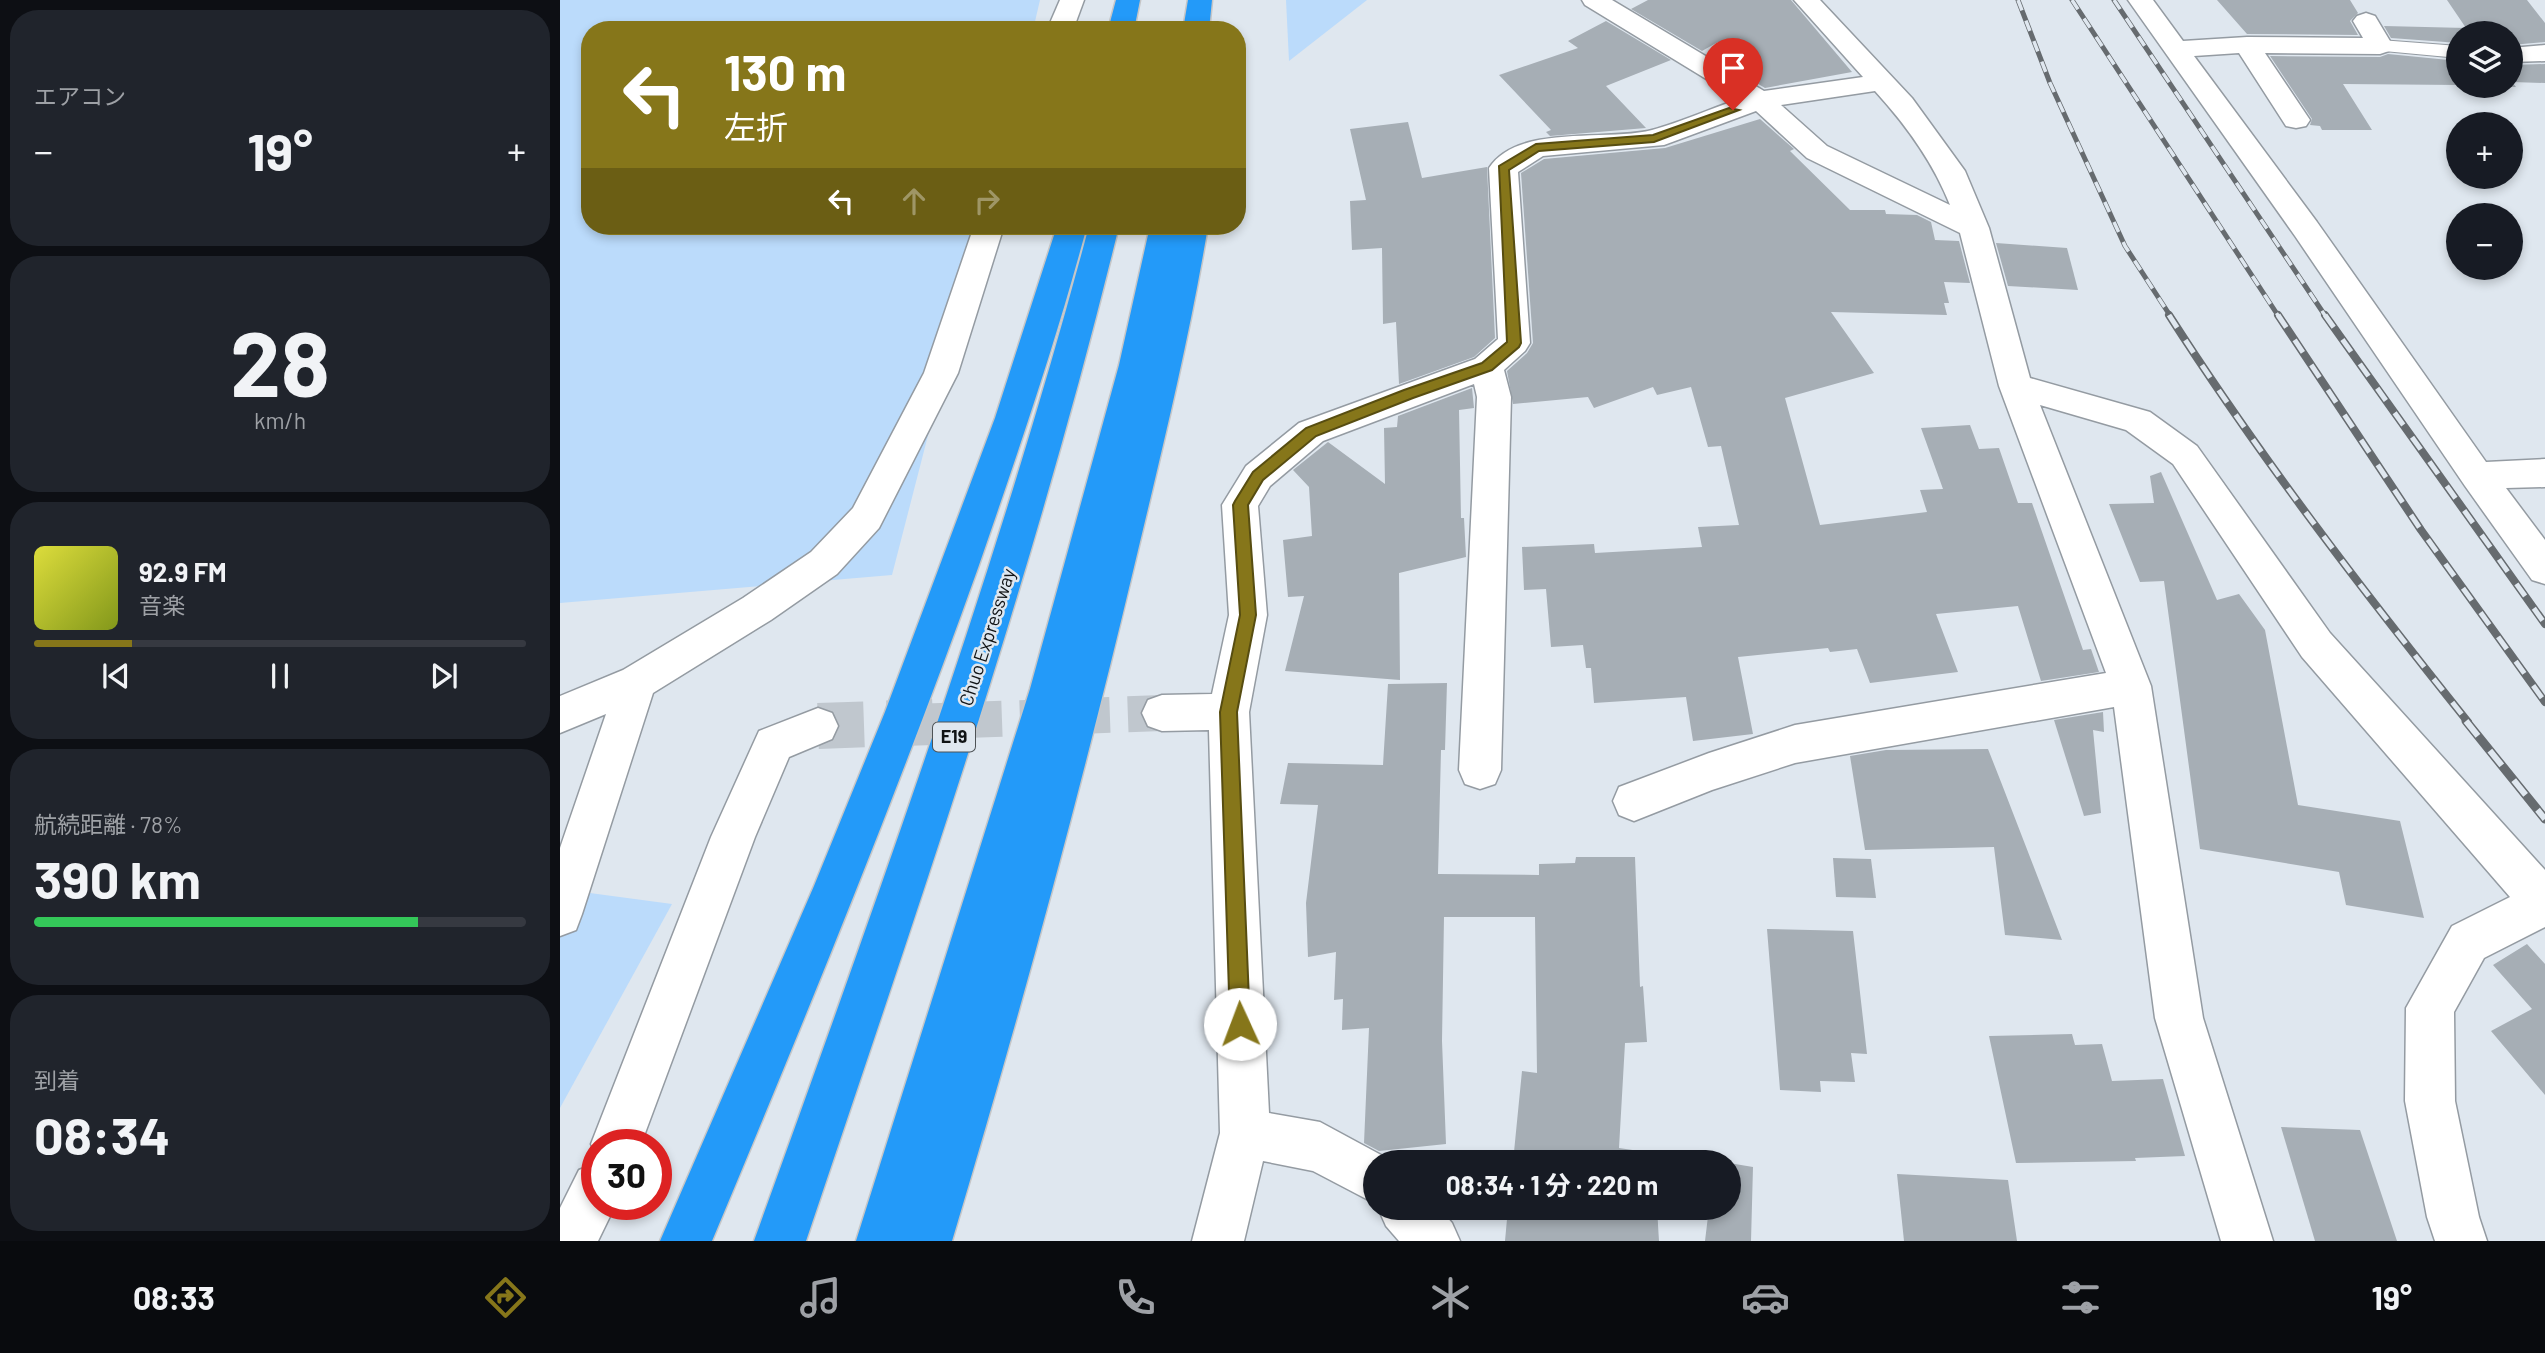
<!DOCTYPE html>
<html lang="ja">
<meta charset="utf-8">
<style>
body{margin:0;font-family:Barlow,"Noto Sans JP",sans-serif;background:#20242c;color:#f1f3f6;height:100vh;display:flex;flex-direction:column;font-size:26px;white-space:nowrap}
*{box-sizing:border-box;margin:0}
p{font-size:23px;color:#9ea1a6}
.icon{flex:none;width:38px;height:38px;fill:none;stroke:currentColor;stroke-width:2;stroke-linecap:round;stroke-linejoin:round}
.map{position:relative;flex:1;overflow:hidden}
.details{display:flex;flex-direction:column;gap:10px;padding:10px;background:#0d0f14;width:560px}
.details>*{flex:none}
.top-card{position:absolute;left:21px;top:21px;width:665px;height:214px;border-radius:28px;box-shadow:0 4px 10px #0003;background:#86761a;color:#fff;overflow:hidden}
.buttons{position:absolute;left:1886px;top:21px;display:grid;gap:14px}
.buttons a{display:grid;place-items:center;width:77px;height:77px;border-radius:50%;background:#171b24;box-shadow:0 4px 10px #0003;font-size:35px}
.speed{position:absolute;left:21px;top:1129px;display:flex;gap:14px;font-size:35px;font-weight:700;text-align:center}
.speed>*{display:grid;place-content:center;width:91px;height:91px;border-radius:50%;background:#171b24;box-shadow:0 4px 10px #0003;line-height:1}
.speed .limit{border:10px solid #d22;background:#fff;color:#111}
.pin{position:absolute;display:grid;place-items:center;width:60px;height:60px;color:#fff;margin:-72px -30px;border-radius:50% 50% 50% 0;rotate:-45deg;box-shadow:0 0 7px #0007}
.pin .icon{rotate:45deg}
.me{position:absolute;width:77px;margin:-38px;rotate:358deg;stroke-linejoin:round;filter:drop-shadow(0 0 5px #0008)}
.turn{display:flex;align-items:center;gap:24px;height:147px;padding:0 28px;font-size:32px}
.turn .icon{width:91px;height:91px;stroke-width:2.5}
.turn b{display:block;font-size:49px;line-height:60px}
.lanes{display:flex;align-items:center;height:66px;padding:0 28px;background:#0003;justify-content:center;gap:35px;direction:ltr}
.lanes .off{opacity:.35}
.big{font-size:52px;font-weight:700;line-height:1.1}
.details .card{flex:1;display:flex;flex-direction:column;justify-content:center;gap:10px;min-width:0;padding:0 24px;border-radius:28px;background:#20242c}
.details .dial{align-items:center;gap:0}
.dial b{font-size:91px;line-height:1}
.song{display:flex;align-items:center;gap:21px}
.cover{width:84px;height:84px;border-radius:10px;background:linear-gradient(135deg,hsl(60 70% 55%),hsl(70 70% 35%))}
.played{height:7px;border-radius:4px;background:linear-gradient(90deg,#86761a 20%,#363941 20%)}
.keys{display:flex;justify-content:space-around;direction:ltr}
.heat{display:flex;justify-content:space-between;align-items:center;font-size:38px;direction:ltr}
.charge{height:10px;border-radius:5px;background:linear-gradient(90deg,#34c759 78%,#363941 0)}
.trip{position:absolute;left:803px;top:1150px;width:378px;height:70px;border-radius:35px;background:#171b24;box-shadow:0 4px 10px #0003;font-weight:700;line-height:70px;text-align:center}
.tab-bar{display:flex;height:112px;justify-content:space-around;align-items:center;background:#090b0e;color:#9ea1a6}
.tab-bar .icon{width:49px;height:49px}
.tab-bar .on{color:#86761a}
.tab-bar b{font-size:32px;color:#f1f3f6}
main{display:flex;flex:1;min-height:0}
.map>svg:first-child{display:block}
.green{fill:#bbdbfb}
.building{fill:#a6aeb5}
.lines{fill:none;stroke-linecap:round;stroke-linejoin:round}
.street-tunnel-far1{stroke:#c0c7ce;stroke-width:36;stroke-dasharray:36 18;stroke-linecap:butt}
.street-tunnel{stroke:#c0c7ce;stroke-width:46;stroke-dasharray:46 23;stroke-linecap:butt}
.lane-casing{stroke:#949ba2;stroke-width:2}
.street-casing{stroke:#949ba2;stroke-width:3}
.highway-casing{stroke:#c6c6c7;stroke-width:3}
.lane{fill:#fff;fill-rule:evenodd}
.street{fill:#fff;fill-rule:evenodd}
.highway{fill:#239af9;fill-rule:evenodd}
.rail-far2-casing{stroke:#666b6f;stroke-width:5}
.rail-far1-casing{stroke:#666b6f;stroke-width:8}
.rail-casing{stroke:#666b6f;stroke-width:9}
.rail-far2{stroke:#dfe7ef;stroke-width:3.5;stroke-dasharray:11;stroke-linecap:butt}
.rail-far1{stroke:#dfe7ef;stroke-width:5;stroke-dasharray:15;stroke-linecap:butt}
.rail{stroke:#dfe7ef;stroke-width:6;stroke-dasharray:19;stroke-linecap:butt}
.route{fill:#86761a;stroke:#574d11;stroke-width:2}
.labels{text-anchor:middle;stroke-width:5;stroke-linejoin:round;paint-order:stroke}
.shield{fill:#dfe7ef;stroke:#4e5356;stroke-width:2}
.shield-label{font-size:18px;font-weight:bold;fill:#101315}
.street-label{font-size:19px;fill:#101315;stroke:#dfe7ef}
</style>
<main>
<section class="details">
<div class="card"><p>エアコン</p>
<div class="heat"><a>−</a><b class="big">19°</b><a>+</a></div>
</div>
<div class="card dial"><b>28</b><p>km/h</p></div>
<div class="card">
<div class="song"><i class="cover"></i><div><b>92.9 FM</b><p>音楽</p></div></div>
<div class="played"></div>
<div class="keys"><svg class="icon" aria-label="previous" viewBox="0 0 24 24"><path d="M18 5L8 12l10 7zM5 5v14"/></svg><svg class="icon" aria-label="pause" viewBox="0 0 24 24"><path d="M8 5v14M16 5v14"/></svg><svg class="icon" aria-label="next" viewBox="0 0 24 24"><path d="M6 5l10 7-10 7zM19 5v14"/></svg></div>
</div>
<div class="card"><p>航続距離 · 78%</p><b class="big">390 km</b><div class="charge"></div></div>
<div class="card"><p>到着</p><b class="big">08:34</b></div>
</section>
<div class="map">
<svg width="1985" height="1241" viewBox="0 0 1985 1241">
<rect width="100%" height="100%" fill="#dfe7ef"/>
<!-- green -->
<g class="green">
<path d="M0,0H480L473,30H30V226H422L332,575L0,603Z"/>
<path d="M726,0H807L729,61Z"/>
<path d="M0,889L112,904L0,1108Z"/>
</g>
<!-- building -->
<g class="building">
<path d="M1088,0H1231L1292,72L1205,88L1195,82L1158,42L1142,51L1071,9Z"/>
<path d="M1657,0H1790L1798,13L1790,21L1798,35L1687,34Z"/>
<path d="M1887,0H1967L1985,23V42L1951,45V33H1899V43L1831,38L1824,26L1906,28Z"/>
<path d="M1046,21L1111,60L1046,86L1086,128L990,136L986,132L991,130L939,75L1018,48L1008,41Z"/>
<path d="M1828,54L1899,61V85L1783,84L1812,130H1762L1760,126L1750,125L1752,119L1710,56L1820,57Z"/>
<path d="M1985,64V83L1952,82L1956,87L1907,86H1951V65Z"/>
<path d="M1200,119L1234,149L1230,151L1290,210H1325L1326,214L1357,215L1371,222L1375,240L1399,241L1410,283L1384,282L1389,303H1384L1387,315L1271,312L1314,373L1225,398L1260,525L1367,512L1360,490L1383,489L1361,428L1410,425L1419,449L1439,448L1458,503H1472L1523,650L1531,649L1539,672L1481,681L1458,606L1376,614L1398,672L1310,683L1297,649L1270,652L1268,648L1178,657L1193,734L1133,741L1126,697L1034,703L1031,668H1026L1023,645L991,647L986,589L964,590L962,547L1034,544L1035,553L1142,547L1138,527L1179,525L1161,446L1148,447L1131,387L1097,395L1093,387L1034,408L1028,397L953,404L947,371L967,353L973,343L961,173L984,159L1105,148Z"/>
<path d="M848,122L862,178L927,167L935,338L914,357L839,384L836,322L823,324L822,248L792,250L790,201L806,200L790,129Z"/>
<path d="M1436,243L1507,248L1518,290L1448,286Z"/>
<path d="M912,388L914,408L899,410L901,518H904L906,557L839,573L840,680L725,671L744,596L728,597L723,540L752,536L749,487L733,470L768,442L825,484L824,428L837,427L838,416Z"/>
<path d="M1601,472L1657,600L1679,594L1705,630L1738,805L1840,821L1864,918L1786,905L1779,872L1640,849L1604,581L1580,582L1549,504L1594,503L1590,476Z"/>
<path d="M887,683L885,750H881L878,874L979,875V864L1015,863L1016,857H1075L1080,987L1083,986L1087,1042L1065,1043L1059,1148L1093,1153L1094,1162H953L962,1071L977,1073L975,917H884L882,1041L886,1144L819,1151L804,1143L809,1028L782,1030L783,999L774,1000L776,952L748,957L746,903L758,805L720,804L728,763L823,765L828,684Z"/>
<path d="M1543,712L1544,732L1533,730L1541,813L1524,816L1494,720Z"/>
<path d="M1428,749L1441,782L1502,940L1445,935L1434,847L1305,850L1290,756L1326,750Z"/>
<path d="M1273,858L1311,859L1316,898L1276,897Z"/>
<path d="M1207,929L1293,931L1307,1054L1291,1053L1295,1082L1260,1081L1261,1092L1220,1090Z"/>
<path d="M1967,944L1985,964V1095L1931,1031L1972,1009L1933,965Z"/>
<path d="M1512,1034L1515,1045L1542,1044L1552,1081L1603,1079L1625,1156L1575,1158L1576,1161L1456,1163L1429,1036Z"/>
<path d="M1721,1127L1800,1130L1837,1241H1755Z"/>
<path d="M1169,1163L1193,1167L1191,1241H1145L1149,1208H1169Z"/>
<path d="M1337,1174L1448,1180L1457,1241H1344Z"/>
<path d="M948,1208H1097L1099,1241H945Z"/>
</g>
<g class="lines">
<!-- street-tunnel-far1 -->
<path class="street-tunnel-far1" d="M352,722L602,713"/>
<!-- street-tunnel -->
<path class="street-tunnel" d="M258,726L399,721"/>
<defs>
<path id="lane" d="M1820,40L1899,46V58L1813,50L1810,46L1813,42Z"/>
<g id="street">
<path d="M500,0H524L513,30H487Z"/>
<path d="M1022,0H1052L1204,91L1303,77L1234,0H1260L1352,98L1405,171L1429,228L1470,378L1590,412L1637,446L1770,633L1985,870V927L1924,958L1894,1012L1895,1101L1919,1217L1927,1241H1875L1867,1217L1845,1101L1846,1008L1892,926L1950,897L1742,657L1613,464L1566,430L1480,405L1591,686L1643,1018L1713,1241H1661L1595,1018L1554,707L1235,763L1152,790L1074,821L1059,815L1053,801L1059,787L1149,753L1235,725L1546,673L1439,386L1400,233L1247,158L1196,111L1104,145L983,156L958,172L970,343L965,351L944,370L951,397L941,770L935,784L920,789L905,784L899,770L917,397L914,384L763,441L710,486L698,506L707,615L689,712L709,1113L760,1122L834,1162H816V1204L753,1171L703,1161L684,1241H632L660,1133L649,730L602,731L588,726L582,713L588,700L602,695L652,694L669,615L662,505L686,466L739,423L915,359L938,339L929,168C959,123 1047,142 1092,130C1121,122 1150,109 1179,99L1025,5ZM1315,91C1346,125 1373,162 1390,205L1267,146L1221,105Z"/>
<path d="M1568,0H1593L1623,41L1687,37L1803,38L1793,21L1797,16L1806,13L1815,16L1833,46L1829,51L1820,54L1705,53L1750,120L1746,126L1736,128L1726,126L1679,53L1634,56L1757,222L1926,462L1985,459V487L1946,488L1985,540V584L1972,580L1905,486L1735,236Z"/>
<path d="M1985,45V61L1951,62V48Z"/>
<path d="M414,226H444L398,373L319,528L277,574L211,620L93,693L22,914L16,930L0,936V848L46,714L0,733V696L63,670L183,598L251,552L293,508L364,373Z"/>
<path d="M258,708L272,713L278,726L272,739L229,757L195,837L81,1144H37V1158L31,1144L151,837L199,731Z"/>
<path d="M37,1163V1204H56L55,1206L38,1241H0V1208L19,1170Z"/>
<path d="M818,1208H879L892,1223L900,1241H839L826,1226Z"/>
</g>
<g id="highway">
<path d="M556,0H580L574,30H548Z"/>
<path d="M628,0H652L649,30H623Z"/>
<path d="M497,226H527C496,342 457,455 418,568C337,795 245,1019 152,1241H100L254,886L325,712L435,418Z"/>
<path d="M529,226H559C475,571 359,905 246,1241H194C315,905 437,571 529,226Z"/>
<path d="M590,226H648C629,341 601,454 574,567C520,794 459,1018 392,1241H296L470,689L559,365Z"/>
</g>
</defs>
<!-- lane casing -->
<use href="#lane" class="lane-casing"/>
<!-- street casing -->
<use href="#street" class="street-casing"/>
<!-- highway casing -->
<use href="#highway" class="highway-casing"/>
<!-- lane -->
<use href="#lane" class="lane"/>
<!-- street -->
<use href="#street" class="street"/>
<!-- highway -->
<use href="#highway" class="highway"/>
<defs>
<g id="rail-far2">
<path d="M1458,0L1490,83L1565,246L1611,317"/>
<path d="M1512,0L1719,317"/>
<path d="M1554,0L1766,317"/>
</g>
<g id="rail-far1">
<path d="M1609,315C1700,457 1803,591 1908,722"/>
<path d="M1718,315L1861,530L1985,702"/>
<path d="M1765,315L1985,624"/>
</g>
<path id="rail" d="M1906,721L1985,819"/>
</defs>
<!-- rail-far2 casing -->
<use href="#rail-far2" class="rail-far2-casing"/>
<!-- rail-far1 casing -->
<use href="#rail-far1" class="rail-far1-casing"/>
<!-- rail casing -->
<use href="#rail" class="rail-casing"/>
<!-- rail-far2 -->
<use href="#rail-far2" class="rail-far2"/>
<!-- rail-far1 -->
<use href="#rail-far1" class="rail-far1"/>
<!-- rail -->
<use href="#rail" class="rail"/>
</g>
<!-- route -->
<path class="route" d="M1169,108L1179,110L1094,142L979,151L949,170L961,343L959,347L932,370L853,398L756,436L703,480L688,505L696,615L677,712L690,1024L687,1031L680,1033L673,1031L670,1024L660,712L680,615L673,505L675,501L693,472L746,428L844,390L922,363L947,342L939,166L976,144L1093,135Z"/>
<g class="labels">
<!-- shield labels -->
<rect class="shield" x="373" y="722.5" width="42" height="29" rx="5"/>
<g class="shield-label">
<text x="394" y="743">E19</text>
</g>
<!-- street labels -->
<g class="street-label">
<text transform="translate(427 637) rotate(-72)" y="7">Chuo Expressway</text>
</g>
</g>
</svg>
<div class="buttons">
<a><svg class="icon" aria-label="layers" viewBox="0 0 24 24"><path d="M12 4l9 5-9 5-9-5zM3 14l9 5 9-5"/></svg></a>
<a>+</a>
<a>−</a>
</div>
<div class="speed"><div class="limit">30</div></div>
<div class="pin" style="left:1173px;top:110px;background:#d93025"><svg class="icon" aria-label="arrive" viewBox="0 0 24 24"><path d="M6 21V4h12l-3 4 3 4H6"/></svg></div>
<svg class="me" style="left:680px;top:1024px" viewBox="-20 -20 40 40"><circle r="19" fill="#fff"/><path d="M0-13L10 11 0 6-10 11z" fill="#86761a"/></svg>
<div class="trip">08:34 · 1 分 · 220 m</div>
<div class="top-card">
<div class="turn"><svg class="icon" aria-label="left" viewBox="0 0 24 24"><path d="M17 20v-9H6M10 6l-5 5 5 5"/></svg><div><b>130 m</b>左折</div></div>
<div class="lanes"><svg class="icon" aria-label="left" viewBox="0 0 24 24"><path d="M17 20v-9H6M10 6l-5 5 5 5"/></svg><svg class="icon off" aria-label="ahead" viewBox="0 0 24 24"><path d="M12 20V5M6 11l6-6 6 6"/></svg><svg class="icon off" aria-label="right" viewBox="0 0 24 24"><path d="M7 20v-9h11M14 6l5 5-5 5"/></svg></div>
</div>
</div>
</main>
<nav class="tab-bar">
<b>08:33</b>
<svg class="icon on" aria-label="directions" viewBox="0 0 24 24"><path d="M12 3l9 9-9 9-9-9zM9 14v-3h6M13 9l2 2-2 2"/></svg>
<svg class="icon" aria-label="music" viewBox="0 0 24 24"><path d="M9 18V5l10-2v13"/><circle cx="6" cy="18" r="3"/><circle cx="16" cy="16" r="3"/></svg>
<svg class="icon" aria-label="phone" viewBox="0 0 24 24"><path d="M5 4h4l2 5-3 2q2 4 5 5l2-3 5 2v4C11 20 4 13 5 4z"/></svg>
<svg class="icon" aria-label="climate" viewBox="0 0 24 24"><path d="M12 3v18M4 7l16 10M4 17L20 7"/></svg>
<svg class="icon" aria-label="car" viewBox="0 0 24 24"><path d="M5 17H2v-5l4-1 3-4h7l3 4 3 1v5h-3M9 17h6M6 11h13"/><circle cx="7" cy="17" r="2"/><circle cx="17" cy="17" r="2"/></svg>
<svg class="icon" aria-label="filters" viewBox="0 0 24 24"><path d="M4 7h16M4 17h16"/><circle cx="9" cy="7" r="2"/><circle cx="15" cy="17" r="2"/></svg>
<b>19°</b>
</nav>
